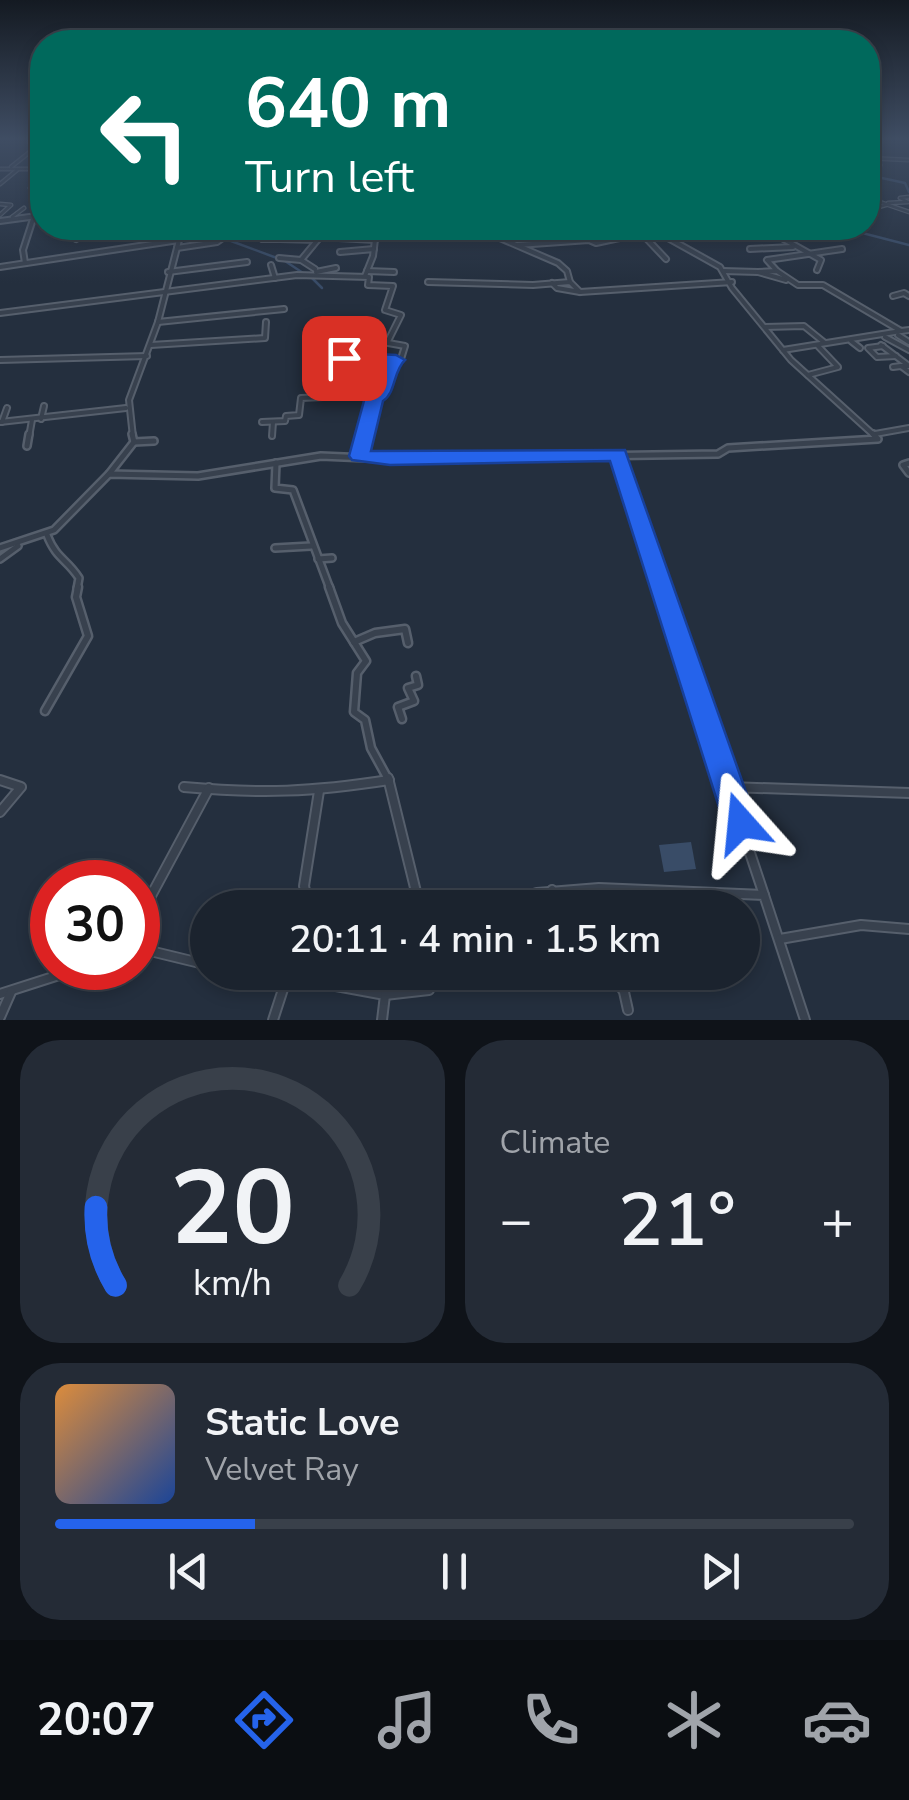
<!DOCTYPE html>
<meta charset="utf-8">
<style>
body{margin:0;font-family:"Nunito Sans",sans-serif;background:#242b36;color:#f1f3f6;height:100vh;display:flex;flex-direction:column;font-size:38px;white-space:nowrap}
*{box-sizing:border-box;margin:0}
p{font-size:32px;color:#a0a4aa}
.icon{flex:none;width:55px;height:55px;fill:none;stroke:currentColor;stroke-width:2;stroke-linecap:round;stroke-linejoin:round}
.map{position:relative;height:1020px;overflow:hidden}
.sheet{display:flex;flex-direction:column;gap:20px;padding:20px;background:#0f1319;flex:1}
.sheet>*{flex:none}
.top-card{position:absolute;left:30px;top:30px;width:850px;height:210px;border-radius:40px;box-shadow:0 5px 15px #0003,0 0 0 2px #39404a;background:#00695c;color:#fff;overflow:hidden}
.speed{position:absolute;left:30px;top:860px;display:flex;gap:20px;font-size:50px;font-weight:700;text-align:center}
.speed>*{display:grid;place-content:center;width:130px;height:130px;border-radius:50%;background:#1b232e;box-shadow:0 5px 15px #0003,0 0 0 2px #39404a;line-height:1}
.speed .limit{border:15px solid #d22;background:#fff;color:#111}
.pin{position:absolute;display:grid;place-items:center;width:85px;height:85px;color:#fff;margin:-42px;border-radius:20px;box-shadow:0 5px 15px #0006}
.me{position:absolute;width:110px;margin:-55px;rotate:342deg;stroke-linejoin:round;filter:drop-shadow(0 0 8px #0008)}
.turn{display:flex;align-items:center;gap:35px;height:210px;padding:0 50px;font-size:45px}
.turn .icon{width:130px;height:130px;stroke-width:2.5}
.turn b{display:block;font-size:70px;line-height:85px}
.big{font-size:75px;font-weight:600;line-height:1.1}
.sheet .tile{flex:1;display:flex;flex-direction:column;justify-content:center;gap:15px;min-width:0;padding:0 35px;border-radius:40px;background:#242b36}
.sheet .dial{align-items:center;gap:0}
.dial svg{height:260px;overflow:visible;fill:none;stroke:#39404a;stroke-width:7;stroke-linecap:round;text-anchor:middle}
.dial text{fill:#f1f3f6;stroke:none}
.song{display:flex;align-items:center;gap:30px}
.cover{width:120px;height:120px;border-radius:15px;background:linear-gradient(135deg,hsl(30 70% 55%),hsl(220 70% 35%))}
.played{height:10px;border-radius:5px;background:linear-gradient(90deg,#2563eb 25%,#39404a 25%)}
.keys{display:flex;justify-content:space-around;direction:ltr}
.heat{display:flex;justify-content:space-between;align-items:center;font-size:55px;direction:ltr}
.sheet .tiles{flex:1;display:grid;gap:20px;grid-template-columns:1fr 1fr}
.tile:last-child{grid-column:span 2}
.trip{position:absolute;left:190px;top:890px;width:570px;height:100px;border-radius:50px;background:#1b232e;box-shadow:0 5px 15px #0003,0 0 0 2px #39404a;font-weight:600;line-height:100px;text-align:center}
.tabs{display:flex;height:160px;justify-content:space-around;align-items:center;background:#0b0e12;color:#a0a4aa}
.tabs .icon{width:70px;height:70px}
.tabs .on{color:#2563eb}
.tabs b{font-size:45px;color:#f1f3f6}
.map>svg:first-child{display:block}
.water{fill:#394c67}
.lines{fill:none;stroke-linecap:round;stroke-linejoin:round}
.stream{stroke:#394c67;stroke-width:2.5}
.minor-far4-casing{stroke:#565f6c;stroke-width:5}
.minor-far3-casing{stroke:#565f6c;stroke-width:8}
.minor-far2-casing{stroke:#565f6c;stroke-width:10}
.minor-far1-casing{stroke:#565f6c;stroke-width:11}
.minor-casing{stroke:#565f6c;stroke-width:12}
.minor-far4{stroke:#38414e;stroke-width:2.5}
.minor-far3{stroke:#38414e;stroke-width:4}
.minor-far2{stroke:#38414e;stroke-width:5}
.minor-far1{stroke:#38414e;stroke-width:6}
.minor{stroke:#38414e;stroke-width:8}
.route{fill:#2563eb;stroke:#184099;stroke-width:2.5}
</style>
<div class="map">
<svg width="909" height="1020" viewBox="0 0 909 1020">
<rect width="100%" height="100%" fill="#242f3e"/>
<!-- water -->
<path class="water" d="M691,842L696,869L664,872L659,845Z"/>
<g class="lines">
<!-- stream -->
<g class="stream">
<path d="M868,175L905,183L909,192"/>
<path d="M843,228L909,245"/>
<path d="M231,241L285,261L303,273"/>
<path d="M310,276L322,288"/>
</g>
<defs>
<g id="minor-far4">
<path d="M29,142L41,143"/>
<path d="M868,158L908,160"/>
<path d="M868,165H880"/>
<path d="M11,167L41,143"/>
<path d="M0,169H42"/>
<path d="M42,175L30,188H42"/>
<path d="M868,183H873"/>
<path d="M0,184L17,170"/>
<path d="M868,198L909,212"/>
<path d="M888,203L908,202L900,198L909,197"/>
<path d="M0,204L11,205L0,215"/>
<path d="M868,210L889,204"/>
<path d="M12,217L24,208"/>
<path d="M19,218L42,215"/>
</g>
<g id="minor-far3">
<path d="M0,221L37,216"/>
<path d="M62,228L58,235L79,232L76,239"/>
<path d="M132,228H144"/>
<path d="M162,228L181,231"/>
<path d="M245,228L240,234L280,236"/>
<path d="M267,228L262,239H278L298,228"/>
<path d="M308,228L319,229L320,237L375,240"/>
<path d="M365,228L376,231"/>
<path d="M650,228L720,267L732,288L791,360L876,437"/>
<path d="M716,228L708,230L725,238L741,235"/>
<path d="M764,228L821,260L817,270"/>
<path d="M479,229L558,263L567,271L570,282"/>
<path d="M666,237L647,239L666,259"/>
<path d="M280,239L317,240"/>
<path d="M179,240L180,232L186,228"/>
<path d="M790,242L792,236L808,228"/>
<path d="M518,245L589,240L596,243L652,231"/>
<path d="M177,248L217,242L237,228"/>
<path d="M750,249L793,247"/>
<path d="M340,252L374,249"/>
<path d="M279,258L301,260"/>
<path d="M25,263L23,250L34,216"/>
<path d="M271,265L275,278"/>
<path d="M0,267L179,240L158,322L129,400L133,437"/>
<path d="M315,269L301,260L320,237"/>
<path d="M367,271L394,272"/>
<path d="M723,271L758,272L786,280"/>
<path d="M777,271L767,260L842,249"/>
<path d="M168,272L247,262"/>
<path d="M316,272L336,268"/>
<path d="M758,272L777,271L798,285H823L901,331L909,330"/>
<path d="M365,276L373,256L376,231L442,234L478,228"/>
<path d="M428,282L533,285L570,282L580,292"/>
<path d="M552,283L557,288L580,292L732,282"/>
<path d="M893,296L904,293L909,296"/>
<path d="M0,313L297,275L369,277L368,285L393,286L385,310L401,315L388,341"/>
<path d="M158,322L284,309"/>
<path d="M765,327L804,326L825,343"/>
<path d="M898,335L909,342"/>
<path d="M885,337L909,350"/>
<path d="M851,341L860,348"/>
<path d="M151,345L265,338L266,322"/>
<path d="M881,345L909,366H901"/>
<path d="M883,346L868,348L877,357L896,356"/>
<path d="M783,350L901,331"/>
<path d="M366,353L346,362L336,396L374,397"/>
<path d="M325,354L393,360"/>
<path d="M0,360L147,356"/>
<path d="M893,367L901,366L909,372"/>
<path d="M342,373L386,375"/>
<path d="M808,375L838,367L818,346"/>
<path d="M327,384L323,397L336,396"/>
<path d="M41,419L44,406"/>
<path d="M0,422L126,408"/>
<path d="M2,422L7,408"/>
<path d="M262,422L285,421L286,416L299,415L301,398L323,397"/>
<path d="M875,434L909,428"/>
<path d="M272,436L273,422"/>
<path d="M29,437L32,420"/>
<path d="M364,437L374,397L380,396L391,361L401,359L405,346L377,341"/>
</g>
<g id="minor-far2">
<path d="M134,442L154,441"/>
<path d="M27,446L29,434"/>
<path d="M618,455L663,589"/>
<path d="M359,456L365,434"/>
<path d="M276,463L275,488L293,490L330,589"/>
<path d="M909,463L903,465L909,473"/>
<path d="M109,474L134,442L132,434"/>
<path d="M47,535C57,560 66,558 79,578L77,589"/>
<path d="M0,548L54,530L109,474L198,476L321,456L390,459L718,454L728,448L878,439L873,434"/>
<path d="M275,548L311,546"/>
<path d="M0,559L18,546"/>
<path d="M318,559L332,558"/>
</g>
<g id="minor-far1">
<path d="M329,587L342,623L366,661L357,673L354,712L365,720L371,748L389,781"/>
<path d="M662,587L726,781"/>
<path d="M354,642L375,633L405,629L408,643"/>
<path d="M45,711L88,636L76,597L78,587"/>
<path d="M402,719L398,707L414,701L408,688L418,685L416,676"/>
<path d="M383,781L389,780"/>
</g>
<g id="minor">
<path d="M388,778L420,908"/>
<path d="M725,778L764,895"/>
<path d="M0,780L21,787L0,812"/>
<path d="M184,787C262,794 312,792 389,780"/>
<path d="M729,787L909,793"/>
<path d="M552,890L564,908"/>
<path d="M309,908L304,886L319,791"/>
<path d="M492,908L537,893L599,888L764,895L805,1020"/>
<path d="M138,920L209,788"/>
<path d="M780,939L861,925L909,929"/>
<path d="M138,948L208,965"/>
<path d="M283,972L287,977L385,995L382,1020"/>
<path d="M612,972L624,992L628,1010"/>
<path d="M316,982L318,972"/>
<path d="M366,990L368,972"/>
<path d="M0,994L81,968"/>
<path d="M385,995L429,990L427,972"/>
<path d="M0,1017L11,992"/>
<path d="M273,1020L287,977"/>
</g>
</defs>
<!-- minor-far4 casing -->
<use href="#minor-far4" class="minor-far4-casing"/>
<!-- minor-far3 casing -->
<use href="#minor-far3" class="minor-far3-casing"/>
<!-- minor-far2 casing -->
<use href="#minor-far2" class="minor-far2-casing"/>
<!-- minor-far1 casing -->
<use href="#minor-far1" class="minor-far1-casing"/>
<!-- minor casing -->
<use href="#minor" class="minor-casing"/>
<!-- minor-far4 -->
<use href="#minor-far4" class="minor-far4"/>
<!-- minor-far3 -->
<use href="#minor-far3" class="minor-far3"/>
<!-- minor-far2 -->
<use href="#minor-far2" class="minor-far2"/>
<!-- minor-far1 -->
<use href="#minor-far1" class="minor-far1"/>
<!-- minor -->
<use href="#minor" class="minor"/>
</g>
<!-- sky -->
<linearGradient id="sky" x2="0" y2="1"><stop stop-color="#141a22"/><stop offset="0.49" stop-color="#3f4d63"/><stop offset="1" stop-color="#3f4d63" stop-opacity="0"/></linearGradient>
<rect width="909" height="283" fill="url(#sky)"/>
<!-- route -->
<path class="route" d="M344,352L396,355L405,360C393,371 396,393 383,401L371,451L625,450L757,823L753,835L741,839L729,835L724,823L610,461L390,465L352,460L349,456L365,397L372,392L381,365L337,361L335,358Z"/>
</svg>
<div class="speed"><div class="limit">30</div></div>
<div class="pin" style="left:344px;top:358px;background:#d93025"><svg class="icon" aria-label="arrive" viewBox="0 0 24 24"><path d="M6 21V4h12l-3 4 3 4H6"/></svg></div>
<svg class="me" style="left:741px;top:823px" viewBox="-20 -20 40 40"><path d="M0-17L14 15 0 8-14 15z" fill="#2563eb" stroke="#fff" stroke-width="4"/></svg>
<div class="trip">20:11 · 4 min · 1.5 km</div>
<div class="top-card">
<div class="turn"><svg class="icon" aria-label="left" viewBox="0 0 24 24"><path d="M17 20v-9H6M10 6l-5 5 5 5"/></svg><div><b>640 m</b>Turn left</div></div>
</div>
</div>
<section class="sheet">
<div class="tiles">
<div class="tile dial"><svg viewBox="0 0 100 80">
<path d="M14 69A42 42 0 1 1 86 69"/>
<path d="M14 69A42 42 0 0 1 8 45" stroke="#2563eb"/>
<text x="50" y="56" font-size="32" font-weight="700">20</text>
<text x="50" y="72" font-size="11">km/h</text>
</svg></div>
<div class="tile"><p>Climate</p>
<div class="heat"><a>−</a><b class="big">21°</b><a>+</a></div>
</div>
<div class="tile">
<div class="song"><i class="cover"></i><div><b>Static Love</b><p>Velvet Ray</p></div></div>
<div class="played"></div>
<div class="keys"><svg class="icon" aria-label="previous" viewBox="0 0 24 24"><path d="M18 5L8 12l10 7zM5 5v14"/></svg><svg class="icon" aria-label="pause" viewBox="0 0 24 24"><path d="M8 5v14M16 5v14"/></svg><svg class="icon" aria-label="next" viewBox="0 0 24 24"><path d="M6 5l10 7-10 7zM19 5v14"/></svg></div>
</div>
</div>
</section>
<nav class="tabs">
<b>20:07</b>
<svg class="icon on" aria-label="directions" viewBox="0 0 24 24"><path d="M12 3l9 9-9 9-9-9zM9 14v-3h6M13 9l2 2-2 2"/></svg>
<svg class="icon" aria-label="music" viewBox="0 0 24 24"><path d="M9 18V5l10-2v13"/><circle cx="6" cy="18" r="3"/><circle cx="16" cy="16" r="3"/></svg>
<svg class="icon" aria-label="phone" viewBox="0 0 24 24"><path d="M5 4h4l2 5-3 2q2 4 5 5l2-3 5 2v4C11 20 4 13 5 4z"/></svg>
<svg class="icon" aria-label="climate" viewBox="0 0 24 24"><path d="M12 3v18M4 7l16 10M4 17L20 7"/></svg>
<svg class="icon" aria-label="car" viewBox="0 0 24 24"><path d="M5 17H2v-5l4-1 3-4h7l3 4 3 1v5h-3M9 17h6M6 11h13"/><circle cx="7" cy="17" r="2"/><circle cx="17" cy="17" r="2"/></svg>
</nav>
